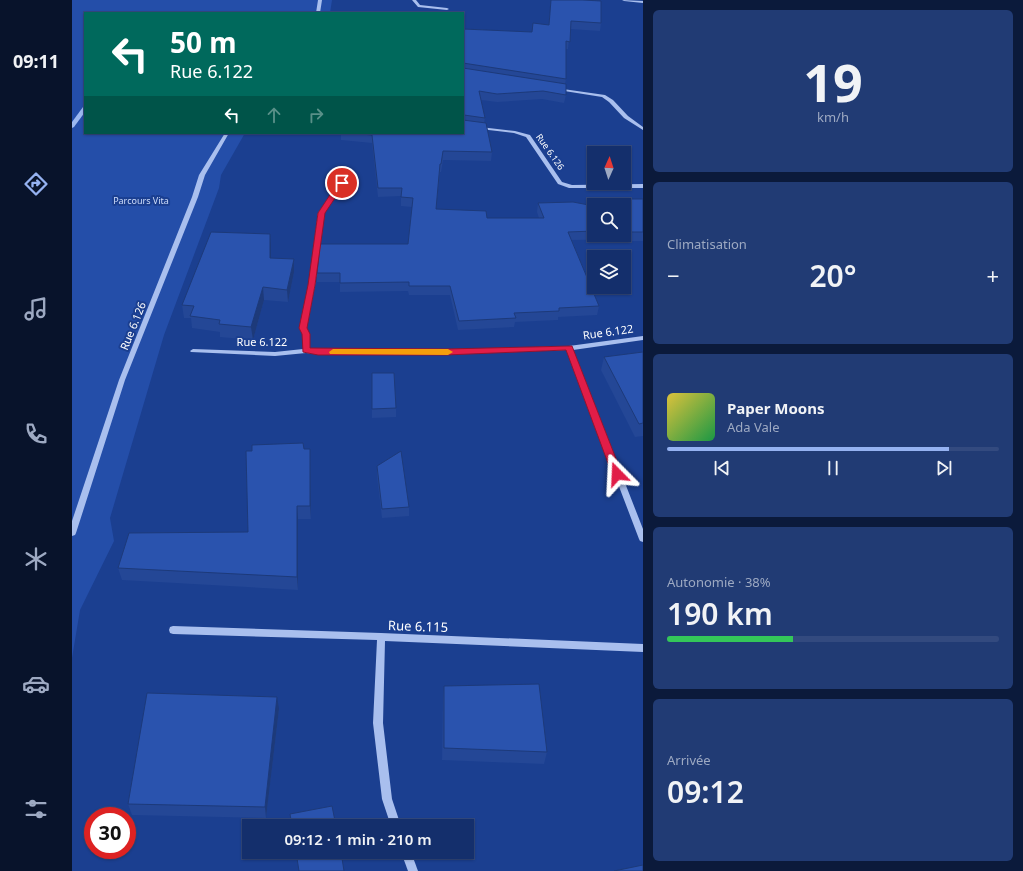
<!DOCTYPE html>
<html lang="fr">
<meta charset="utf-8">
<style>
body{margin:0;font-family:"Noto Sans",sans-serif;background:#213b74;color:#f1f3f6;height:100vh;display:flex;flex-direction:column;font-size:15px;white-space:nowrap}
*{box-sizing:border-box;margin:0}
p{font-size:13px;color:#9da9c2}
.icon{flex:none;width:22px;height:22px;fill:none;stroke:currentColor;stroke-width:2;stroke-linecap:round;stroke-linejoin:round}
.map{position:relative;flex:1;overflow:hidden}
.panel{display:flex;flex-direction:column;gap:10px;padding:10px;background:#0b1a3b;width:380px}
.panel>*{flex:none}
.top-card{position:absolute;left:12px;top:12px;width:380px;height:122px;border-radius:0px;box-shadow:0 1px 3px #0004,0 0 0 1px #334a7f;background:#00695c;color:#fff;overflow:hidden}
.needle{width:26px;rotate:3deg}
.fabs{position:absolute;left:515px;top:146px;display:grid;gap:8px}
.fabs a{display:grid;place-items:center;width:44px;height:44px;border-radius:0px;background:#142f6c;box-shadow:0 1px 3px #0004,0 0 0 1px #334a7f;font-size:20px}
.speed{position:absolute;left:12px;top:807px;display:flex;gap:8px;font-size:20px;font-weight:700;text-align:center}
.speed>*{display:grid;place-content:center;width:52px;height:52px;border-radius:50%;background:#142f6c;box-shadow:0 1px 3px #0004,0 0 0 1px #334a7f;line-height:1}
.speed .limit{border:6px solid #d22;background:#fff;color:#111}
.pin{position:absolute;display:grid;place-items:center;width:34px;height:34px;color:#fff;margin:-17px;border:2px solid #fff;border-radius:50%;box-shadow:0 1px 4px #0007}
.me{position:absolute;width:44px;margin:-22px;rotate:339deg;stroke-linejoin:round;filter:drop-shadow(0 0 3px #0008)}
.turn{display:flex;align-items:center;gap:14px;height:84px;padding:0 20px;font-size:18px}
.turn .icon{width:52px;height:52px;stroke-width:2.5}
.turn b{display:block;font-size:28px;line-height:34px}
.lanes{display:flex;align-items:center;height:38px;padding:0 20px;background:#0003;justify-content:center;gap:20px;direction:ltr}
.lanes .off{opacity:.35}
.big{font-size:30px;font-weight:600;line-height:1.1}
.panel .tile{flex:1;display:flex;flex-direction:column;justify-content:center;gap:6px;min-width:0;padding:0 14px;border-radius:6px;background:#213b74}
.panel .dial{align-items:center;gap:0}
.dial b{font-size:52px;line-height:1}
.song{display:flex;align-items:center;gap:12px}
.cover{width:48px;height:48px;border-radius:6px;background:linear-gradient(135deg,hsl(50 70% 55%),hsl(140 70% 35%))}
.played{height:4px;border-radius:2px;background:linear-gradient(90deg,#95b2f1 85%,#334a7f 85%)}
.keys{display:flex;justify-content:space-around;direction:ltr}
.heat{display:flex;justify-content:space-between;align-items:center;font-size:22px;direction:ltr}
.charge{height:6px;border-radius:3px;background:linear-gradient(90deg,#34c759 38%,#334a7f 0)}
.trip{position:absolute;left:170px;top:819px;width:232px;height:40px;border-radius:0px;background:#142f6c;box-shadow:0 1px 3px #0004,0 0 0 1px #334a7f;font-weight:600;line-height:40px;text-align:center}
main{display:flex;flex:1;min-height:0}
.tabs{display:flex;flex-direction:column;width:72px;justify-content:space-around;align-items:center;background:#08132b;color:#9da9c2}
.tabs .icon{width:28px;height:28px}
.tabs .active{color:#95b2f1}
.tabs b{font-size:18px;color:#f1f3f6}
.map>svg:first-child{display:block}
.green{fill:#244ea9}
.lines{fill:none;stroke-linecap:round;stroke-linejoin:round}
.stream{fill:#9cb8f0;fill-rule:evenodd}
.minor{fill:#a9bfee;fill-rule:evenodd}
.wall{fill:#244796}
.shaded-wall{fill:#1d3a7a}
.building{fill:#2a53ae;stroke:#1d3a7a}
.route{fill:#e11d48;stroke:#92132f}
.slow{fill:#f59e0b}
.labels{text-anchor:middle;stroke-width:4;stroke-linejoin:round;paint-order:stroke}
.far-street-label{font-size:9px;fill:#fff;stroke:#1b3f90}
.far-park-label{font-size:9px;fill:#cfddfa;stroke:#1b3f90}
.street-label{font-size:11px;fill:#fff;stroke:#1b3f90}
.near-street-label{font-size:13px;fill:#fff;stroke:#1b3f90}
</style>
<main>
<nav class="tabs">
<b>09:11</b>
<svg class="icon active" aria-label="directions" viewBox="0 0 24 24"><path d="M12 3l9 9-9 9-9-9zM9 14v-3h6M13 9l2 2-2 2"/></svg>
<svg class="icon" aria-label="music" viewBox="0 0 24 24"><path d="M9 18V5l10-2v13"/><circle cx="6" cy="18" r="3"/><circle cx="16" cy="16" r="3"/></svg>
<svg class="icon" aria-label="phone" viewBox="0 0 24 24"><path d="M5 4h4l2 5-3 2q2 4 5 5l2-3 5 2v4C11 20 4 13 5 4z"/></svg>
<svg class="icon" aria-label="climate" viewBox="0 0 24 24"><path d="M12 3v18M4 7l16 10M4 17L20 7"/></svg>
<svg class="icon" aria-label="car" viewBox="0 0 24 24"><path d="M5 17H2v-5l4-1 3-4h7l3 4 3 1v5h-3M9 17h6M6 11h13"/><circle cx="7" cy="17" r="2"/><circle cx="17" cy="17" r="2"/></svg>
<svg class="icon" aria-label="filters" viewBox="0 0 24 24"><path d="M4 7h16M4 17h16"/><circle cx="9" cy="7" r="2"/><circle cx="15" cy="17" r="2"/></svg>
</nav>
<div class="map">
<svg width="571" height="871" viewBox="0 0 571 871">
<rect width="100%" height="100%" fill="#1b3f90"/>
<!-- green -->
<path class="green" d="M0,0H260L258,13H13V133H173L149,175L147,188L92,335L38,518L42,541L8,610L0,658Z"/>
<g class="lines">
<!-- stream -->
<path class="stream" d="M13,106V112L2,127L0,128V122L11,107Z"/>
<!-- minor -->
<g class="minor">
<path d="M246,0H250L248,13H244Z"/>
<path d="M340,0H344L348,5L375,8L377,9L375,10L346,7Z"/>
<path d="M550,0L571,1V3L552,1Z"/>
<path d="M484,88L533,95L541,100L556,116L571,127V130L552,118L537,102L530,97L486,90L484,89Z"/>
<path d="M391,125L443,131L458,135L490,182L500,185L571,184V188H497L486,184L454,137L442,133L391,127Z"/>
<path d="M153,133H157L133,175L126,197L53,380L4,533L3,535L0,536V521L47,380L120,197L127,175Z"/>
<path d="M270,181L273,183L252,213L243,285L234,329L237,334V349L374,350L497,346L571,336V340L501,350L571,529V542L568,541L567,539L495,350L374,354H246L234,353L203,356L119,352L118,351L121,349L203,352L231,349V334L228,329L237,285L246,213L268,182Z"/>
<path d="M101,626L309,633L571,644V652L313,641L311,723L320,799L329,826H319L310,799L301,723L305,640L101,634L98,633L97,630L98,627Z"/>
<path d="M329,852H339L346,871H336Z"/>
</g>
</g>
<!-- wall -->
<g class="wall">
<path d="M479,0L529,23L528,31L498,29L496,49H494V79L493,84L494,95L492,103L470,99L425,102L409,100L413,118L412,123L420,152L419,161L371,160L369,172H368L364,209L415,218H467L465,212L466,203L522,206V235H552V205H545L546,199H571V241H557L556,239L500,240L527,306L525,315L486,317V320L443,322L442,327L386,330L378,295H337L336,291L268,292V282H245V273L336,244L340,207L329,206V196L306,197L300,143L269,140V133H391V29L460,32L477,24Z"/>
<path d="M198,234L199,258L222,259V272L216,302L192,300L181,340L148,337V332L120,328L119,318H112L110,305Z"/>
<path d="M571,352V436L563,437L529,370L532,357Z"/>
<path d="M300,373L324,408V417L300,418Z"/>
<path d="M232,449H238L239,519H226V590L50,580L46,568L176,532Z"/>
<path d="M305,466L337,507V516L310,518L305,476Z"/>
<path d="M372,686L475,752L472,764L370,760L371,698Z"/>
<path d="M207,709L194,818L60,815L56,804Z"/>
</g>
<!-- shaded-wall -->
<g class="shaded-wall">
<path d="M198,234L199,246V270L198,258Z"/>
<path d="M222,259V272L216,302L215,290Z"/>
<path d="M191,287L192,300L181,340L179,327Z"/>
<path d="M238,449V462L239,519L238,506Z"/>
<path d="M225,506L226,519V590L225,577Z"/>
<path d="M205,697L207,709L194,818L193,807Z"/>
</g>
<!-- building -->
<g class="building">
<path d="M479,0H511L529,1V23L499,21L498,42L494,41V79L391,63V29L460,32L461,23L477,25Z"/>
<path d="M391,65V68L494,84V95L471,91L425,94L407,91L413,118L392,115L391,117Z"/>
<path d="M391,120L414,123L420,152L371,151L369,164H368L364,209L414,211L415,218H472L466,203L501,202L522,206V231L496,232L527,306L487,308V311L442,313L444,318L387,321L378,286H337V282L268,283V273H245L248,244H336L341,198L329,197L330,188H306L300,135L279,133H391Z"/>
<path d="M546,199H571V232H559L558,230H552V205H548Z"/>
<path d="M139,232L198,234V258L222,259L215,290L191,287L179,327L147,324L148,320L118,316L122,306L110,305Z"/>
<path d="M571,352V423L567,424L532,357Z"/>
<path d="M300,373H322L324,408L300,409Z"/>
<path d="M231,443L232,449H238V506H225V577L46,568L57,533L176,532L174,451H180V445Z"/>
<path d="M329,451L337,507L310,509L305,466Z"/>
<path d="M467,684L475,752L372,748V686Z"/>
<path d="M75,693L205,697L193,807L56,804Z"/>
<path d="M260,806L264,826H220L218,814Z"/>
<path d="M224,852H269L272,871H227Z"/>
<path d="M571,865V871H542Z"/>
</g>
<!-- route -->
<path class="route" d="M267,181L273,183L253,213L243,285L235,328L238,334V348L374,349L500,346L550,474L548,477H542L540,474L494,350L374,355H246L231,352L230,334L227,328L236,285L246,213Z"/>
<!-- slow -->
<path class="slow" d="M261,349H376L381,352L376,355L258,354L257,352Z"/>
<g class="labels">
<!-- far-street labels -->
<g class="far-street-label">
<text transform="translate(478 152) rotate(55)" y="3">Rue 6.126</text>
</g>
<!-- far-park labels -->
<g class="far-park-label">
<text x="69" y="204">Parcours Vita</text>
</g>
<!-- street labels -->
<g class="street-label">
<text transform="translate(61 326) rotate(-68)" y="4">Rue 6.126</text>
<text transform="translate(536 332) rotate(-8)" y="4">Rue 6.122</text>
<text x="190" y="346">Rue 6.122</text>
</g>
<!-- near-street labels -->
<g class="near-street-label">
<text transform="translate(346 626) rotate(2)" y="5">Rue 6.115</text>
</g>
</g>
</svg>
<div class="fabs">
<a><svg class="needle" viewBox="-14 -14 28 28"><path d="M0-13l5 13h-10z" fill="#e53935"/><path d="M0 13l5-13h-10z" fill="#9da9c2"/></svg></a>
<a><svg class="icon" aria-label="search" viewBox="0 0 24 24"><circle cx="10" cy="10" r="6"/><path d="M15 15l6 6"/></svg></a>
<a><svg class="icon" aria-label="layers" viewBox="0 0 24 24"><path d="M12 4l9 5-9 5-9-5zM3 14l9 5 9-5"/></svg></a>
</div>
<div class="speed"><div class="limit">30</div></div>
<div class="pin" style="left:270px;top:183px;background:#d93025"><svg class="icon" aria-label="arrive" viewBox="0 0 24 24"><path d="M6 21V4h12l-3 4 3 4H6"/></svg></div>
<svg class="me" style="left:545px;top:474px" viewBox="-20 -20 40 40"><path d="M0-17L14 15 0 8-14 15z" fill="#e11d48" stroke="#fff" stroke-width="4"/></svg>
<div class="trip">09:12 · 1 min · 210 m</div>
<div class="top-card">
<div class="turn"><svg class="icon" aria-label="left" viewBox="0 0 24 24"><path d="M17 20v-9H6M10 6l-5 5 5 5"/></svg><div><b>50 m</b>Rue 6.122</div></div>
<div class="lanes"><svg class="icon" aria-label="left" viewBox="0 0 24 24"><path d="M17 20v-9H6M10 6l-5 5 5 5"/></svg><svg class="icon off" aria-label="ahead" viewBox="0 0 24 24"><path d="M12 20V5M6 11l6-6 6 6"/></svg><svg class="icon off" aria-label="right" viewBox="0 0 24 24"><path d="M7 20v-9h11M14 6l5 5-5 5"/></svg></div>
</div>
</div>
<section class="panel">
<div class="tile dial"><b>19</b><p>km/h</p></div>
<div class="tile"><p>Climatisation</p>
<div class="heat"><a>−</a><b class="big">20°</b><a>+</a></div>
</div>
<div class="tile">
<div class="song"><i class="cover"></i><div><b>Paper Moons</b><p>Ada Vale</p></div></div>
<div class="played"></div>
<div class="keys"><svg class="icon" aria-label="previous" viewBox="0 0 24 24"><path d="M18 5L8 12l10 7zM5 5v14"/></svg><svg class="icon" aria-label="pause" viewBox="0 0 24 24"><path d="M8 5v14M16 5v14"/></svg><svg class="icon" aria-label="next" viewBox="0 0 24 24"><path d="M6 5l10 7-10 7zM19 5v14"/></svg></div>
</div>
<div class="tile"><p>Autonomie · 38%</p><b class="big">190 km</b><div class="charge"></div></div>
<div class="tile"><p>Arrivée</p><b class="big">09:12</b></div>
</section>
</main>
